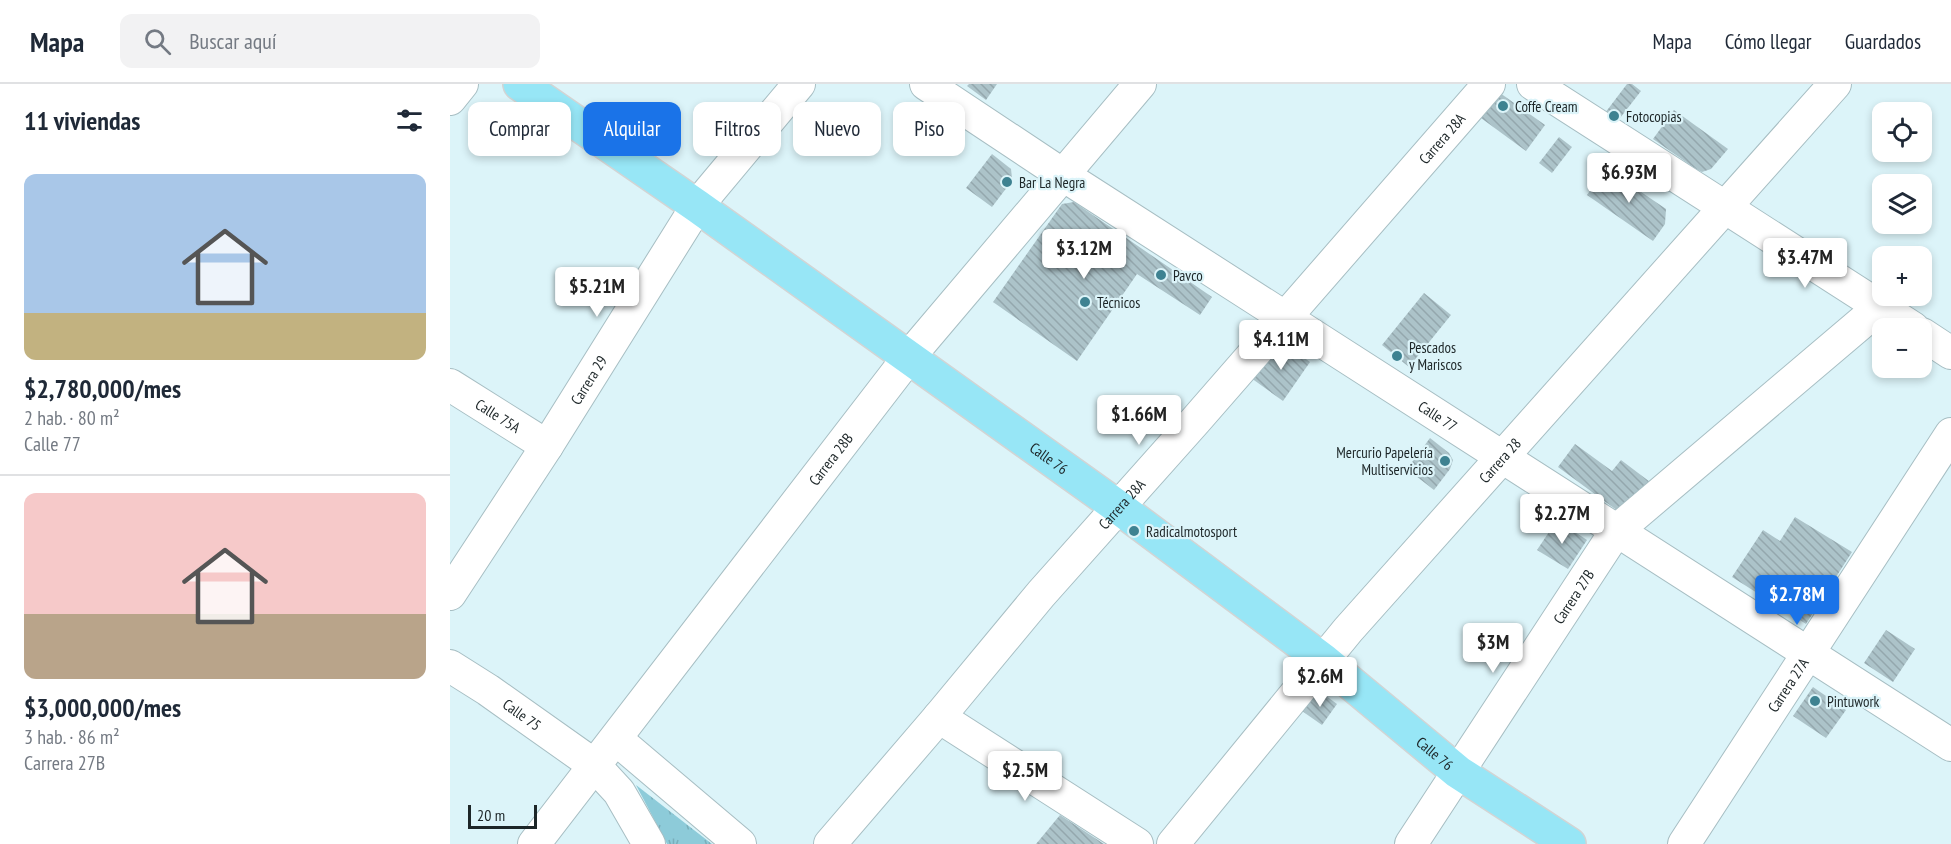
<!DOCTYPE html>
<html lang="es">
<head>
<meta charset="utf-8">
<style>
	:root { --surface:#fff; --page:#f2f2f3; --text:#1f2937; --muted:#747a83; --line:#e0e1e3; --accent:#1a73e8 }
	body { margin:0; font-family:"PT Sans Narrow",sans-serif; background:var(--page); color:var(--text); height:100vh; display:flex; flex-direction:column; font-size:22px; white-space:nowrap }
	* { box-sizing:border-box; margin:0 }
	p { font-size:20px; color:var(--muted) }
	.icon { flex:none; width:33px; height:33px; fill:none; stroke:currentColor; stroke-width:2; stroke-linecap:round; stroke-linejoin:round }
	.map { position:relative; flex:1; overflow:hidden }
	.drawer { display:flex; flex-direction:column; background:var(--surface); width:450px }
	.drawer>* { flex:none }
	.hud { position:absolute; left:18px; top:18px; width:570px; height:54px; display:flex; gap:12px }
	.buttons { position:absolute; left:1422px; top:18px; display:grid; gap:12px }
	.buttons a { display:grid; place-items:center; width:60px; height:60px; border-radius:12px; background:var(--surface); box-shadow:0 3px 9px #0003; font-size:30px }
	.scale { position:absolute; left:18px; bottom:15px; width:69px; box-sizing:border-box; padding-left:6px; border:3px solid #1d2628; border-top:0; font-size:16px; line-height:21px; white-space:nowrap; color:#1d2628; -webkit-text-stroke:4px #dcf4f9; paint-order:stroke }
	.price { position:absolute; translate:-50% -51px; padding:0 14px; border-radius:6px; background:#fff; color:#222; font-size:20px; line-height:39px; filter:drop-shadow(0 2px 3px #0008) }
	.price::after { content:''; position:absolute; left:50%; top:36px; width:18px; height:14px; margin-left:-9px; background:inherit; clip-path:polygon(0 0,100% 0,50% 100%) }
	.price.active { background:var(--accent); color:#fff }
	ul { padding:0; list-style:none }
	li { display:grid; align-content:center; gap:12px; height:318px; padding:0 24px }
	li+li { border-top:2px solid var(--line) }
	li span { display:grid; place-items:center; height:186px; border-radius:12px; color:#555 }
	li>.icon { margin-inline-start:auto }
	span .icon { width:108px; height:108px; fill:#fffc; stroke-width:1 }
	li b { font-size:26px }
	h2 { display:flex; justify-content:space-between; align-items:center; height:72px; padding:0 24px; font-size:26px }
	.pill { padding:0 21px; border-radius:12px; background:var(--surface); box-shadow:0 3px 9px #0003; font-size:21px; line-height:54px }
	.pill.active { background:var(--accent); color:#fff }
	header { display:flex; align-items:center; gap:36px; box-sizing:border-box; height:84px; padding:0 30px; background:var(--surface); border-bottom:2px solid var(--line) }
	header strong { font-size:28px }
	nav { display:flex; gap:33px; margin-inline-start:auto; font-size:21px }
	.search { width:420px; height:54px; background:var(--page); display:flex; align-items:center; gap:15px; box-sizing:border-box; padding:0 21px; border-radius:12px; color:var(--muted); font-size:22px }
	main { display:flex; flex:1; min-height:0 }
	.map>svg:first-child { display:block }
</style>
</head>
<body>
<header>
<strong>Mapa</strong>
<div class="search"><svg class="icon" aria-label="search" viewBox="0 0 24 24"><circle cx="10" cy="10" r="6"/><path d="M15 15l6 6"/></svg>Buscar aquí</div>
<nav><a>Mapa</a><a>Cómo llegar</a><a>Guardados</a></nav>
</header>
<main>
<section class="drawer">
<h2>11 viviendas<svg class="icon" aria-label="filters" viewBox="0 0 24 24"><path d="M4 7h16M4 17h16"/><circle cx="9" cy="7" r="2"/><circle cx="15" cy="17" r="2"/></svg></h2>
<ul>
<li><span style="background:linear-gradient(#a9c7e8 75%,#c2b280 0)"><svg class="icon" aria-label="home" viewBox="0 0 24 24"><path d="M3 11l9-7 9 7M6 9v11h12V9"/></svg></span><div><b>$2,780,000/mes</b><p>2 hab. · 80 m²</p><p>Calle 77</p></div></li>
<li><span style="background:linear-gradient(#f6c9c9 65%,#b9a48a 0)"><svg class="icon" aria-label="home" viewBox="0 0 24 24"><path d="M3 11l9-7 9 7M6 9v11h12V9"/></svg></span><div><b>$3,000,000/mes</b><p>3 hab. · 86 m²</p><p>Carrera 27B</p></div></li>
</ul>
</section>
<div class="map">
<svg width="1501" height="760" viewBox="0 0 1501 760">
	<defs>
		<pattern id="grass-tufts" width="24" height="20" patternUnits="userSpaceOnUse" patternTransform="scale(1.5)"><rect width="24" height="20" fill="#8dcbd9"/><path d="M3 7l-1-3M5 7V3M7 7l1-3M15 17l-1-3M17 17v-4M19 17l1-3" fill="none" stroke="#79aeba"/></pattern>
		<pattern id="building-back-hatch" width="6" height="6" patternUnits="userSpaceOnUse" patternTransform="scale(1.5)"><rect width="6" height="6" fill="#acc3c9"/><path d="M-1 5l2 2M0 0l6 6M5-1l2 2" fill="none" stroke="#94a7ad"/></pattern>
	</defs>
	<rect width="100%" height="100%" fill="#dcf4f9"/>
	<polygon fill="url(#grass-tufts)" points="186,701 262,760 217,760"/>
	<g fill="url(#building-back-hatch)">
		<polygon points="519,0 547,0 536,16 517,2"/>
		<polygon points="1177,0 1182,0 1191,7 1167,38 1155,29"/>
		<polygon points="1050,9 1095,41 1076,67 1031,34"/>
		<polygon points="1224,26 1278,65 1261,85 1252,88 1246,85 1203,55"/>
		<polygon points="1109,53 1122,63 1102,89 1089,79"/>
		<polygon points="542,70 561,85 562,94 561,98 542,123 516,104"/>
		<polygon points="1156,84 1216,125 1215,140 1203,157 1137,111"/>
		<polygon points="624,118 762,213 750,231 687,190 627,277 543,218 612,120"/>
		<polygon points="974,209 1001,231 959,283 932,261"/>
		<polygon points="829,261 838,262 860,278 833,317 801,294"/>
		<polygon points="980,354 999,369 1003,376 1000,385 984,406 957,385"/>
		<polygon points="1125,360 1162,387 1171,376 1204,401 1172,430 1108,383"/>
		<polygon points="1345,433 1402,468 1356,540 1282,493 1313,446 1330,457"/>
		<polygon points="1107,436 1137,456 1118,485 1087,466"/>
		<polygon points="1436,546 1465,565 1443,598 1414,579"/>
		<polygon points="1363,603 1396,626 1376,654 1343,632"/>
		<polygon points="868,606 887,620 872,641 852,627"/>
		<polygon points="610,731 654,760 586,760"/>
	</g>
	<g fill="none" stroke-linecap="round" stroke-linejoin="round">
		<g stroke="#a7bec3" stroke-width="34">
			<g id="minor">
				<path id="s1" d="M 476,0 L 613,91 L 1501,661"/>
				<polyline points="1083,0 1463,244"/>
				<polyline points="0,15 12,0"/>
				<polyline points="1472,250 1501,269"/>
				<path id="s2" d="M 0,301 L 97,362"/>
				<path id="s3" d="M 0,510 L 97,362 L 247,122 L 349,0"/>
				<path id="s4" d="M 0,582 L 38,606 L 144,681 L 169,708 L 199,760"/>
				<polyline points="489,633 687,760"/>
				<polyline points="166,655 290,760"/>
				<path id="s5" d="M 84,760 L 458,274 L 690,0"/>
				<path id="s6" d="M 380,760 L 489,633 L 591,510 L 746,336 L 1039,0"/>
				<path id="s7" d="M 723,760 L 898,546 L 1385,0"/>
				<path id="s8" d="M 961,760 L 1166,447 L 1430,223"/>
				<path id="s9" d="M 1234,760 L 1501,350"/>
			</g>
		</g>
		<g stroke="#d2d4d4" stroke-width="36">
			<g id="major">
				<path id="s10" d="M 70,0 L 247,122 L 668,423 L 873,576 L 1008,688 L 1119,760"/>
			</g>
		</g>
		<use href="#minor" stroke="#fff" stroke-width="32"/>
		<use href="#major" stroke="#97e6f6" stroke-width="33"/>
	</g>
	<g fill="#3e8291" stroke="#dcf4f9" stroke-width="2">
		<circle cx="1053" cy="22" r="6"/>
		<circle cx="1164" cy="32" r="6"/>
		<circle cx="557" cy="98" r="6"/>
		<circle cx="711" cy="191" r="6"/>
		<circle cx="635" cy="218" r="6"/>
		<circle cx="947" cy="272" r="6"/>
		<circle cx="995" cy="377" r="6"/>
		<circle cx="684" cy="447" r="6"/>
		<circle cx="1365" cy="617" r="6"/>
	</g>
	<g text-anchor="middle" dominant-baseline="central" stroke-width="4.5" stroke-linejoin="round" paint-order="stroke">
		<g font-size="15" fill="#1d2628" stroke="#dcf4f9" text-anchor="start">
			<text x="1065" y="22">Coffe Cream</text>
			<text x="1176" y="32">Fotocopias</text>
			<text x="569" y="98">Bar La Negra</text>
			<text x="723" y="191">Pavco</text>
			<text x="647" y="218">Técnicos</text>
			<text x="959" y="263">Pescados<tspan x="959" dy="17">y Mariscos</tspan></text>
			<text x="983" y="368" text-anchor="end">Mercurio Papelería<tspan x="983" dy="17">Multiservicios</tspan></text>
			<text x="696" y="447">Radicalmotosport</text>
			<text x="1377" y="617">Pintuwork</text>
		</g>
		<g font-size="15" fill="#1d2628" stroke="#dcf4f9">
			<text stroke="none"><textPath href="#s6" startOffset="934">Carrera 28A</textPath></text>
			<text stroke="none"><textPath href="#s3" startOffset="255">Carrera 29</textPath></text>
			<text stroke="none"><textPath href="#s1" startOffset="610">Calle 77</textPath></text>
			<text stroke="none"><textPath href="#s2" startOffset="57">Calle 75A</textPath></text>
			<text stroke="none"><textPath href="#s10" startOffset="648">Calle 76</textPath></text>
			<text stroke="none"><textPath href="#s5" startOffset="486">Carrera 28B</textPath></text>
			<text stroke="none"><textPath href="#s7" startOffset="504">Carrera 28</textPath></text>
			<text stroke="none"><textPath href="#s6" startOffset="448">Carrera 28A</textPath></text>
			<text stroke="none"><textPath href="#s8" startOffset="296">Carrera 27B</textPath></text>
			<text stroke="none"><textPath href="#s9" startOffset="190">Carrera 27A</textPath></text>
			<text stroke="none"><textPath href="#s4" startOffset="87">Calle 75</textPath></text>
			<text stroke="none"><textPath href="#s10" startOffset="1134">Calle 76</textPath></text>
		</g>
	</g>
</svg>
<div class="buttons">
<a><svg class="icon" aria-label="locate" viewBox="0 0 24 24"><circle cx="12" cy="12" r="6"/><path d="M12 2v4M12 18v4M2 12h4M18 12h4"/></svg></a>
<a><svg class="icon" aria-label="layers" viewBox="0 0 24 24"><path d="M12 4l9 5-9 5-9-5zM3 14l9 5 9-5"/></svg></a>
<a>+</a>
<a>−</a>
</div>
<div class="scale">20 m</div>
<b class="price" style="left:1179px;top:120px">$6.93M</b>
<b class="price" style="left:634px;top:196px">$3.12M</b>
<b class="price" style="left:1355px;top:205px">$3.47M</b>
<b class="price" style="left:147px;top:234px">$5.21M</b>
<b class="price" style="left:831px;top:287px">$4.11M</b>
<b class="price" style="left:689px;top:362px">$1.66M</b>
<b class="price" style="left:1112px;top:461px">$2.27M</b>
<b class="price active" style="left:1347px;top:542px">$2.78M</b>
<b class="price" style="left:1043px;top:590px">$3M</b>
<b class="price" style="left:870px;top:624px">$2.6M</b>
<b class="price" style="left:575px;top:718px">$2.5M</b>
<div class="hud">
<a class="pill">Comprar</a>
<a class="pill active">Alquilar</a>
<a class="pill">Filtros</a>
<a class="pill">Nuevo</a>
<a class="pill">Piso</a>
</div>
</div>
</main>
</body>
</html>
